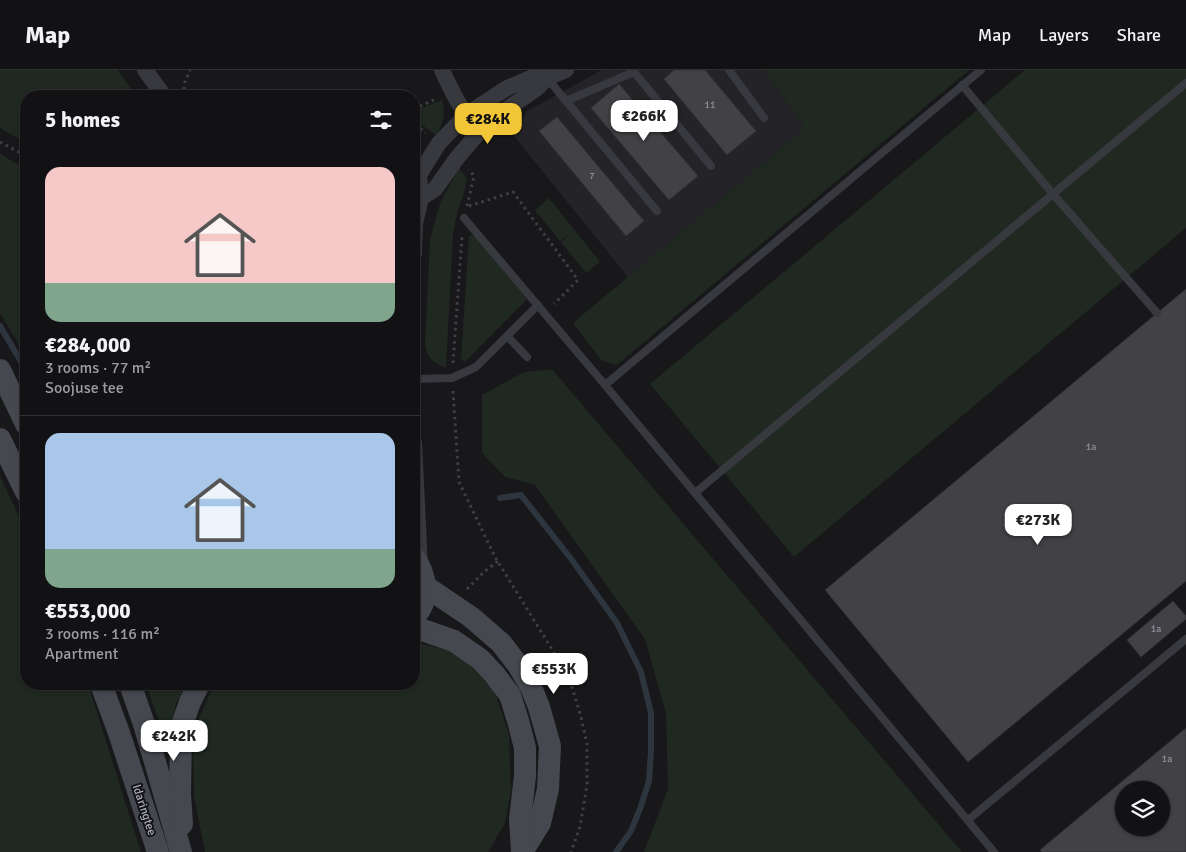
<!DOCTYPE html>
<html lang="en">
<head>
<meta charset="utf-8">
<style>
	:root { --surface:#121114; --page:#1f1f22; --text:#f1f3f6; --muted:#9c9da0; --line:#313134; --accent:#f2c637 }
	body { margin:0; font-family:Signika,sans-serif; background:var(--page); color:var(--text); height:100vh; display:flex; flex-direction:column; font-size:19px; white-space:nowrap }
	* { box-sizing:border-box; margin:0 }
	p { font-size:16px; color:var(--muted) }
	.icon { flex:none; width:28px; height:28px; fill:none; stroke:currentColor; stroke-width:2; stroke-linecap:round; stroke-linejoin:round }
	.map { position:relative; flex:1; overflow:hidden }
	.panel { position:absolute; left:20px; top:20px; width:400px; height:600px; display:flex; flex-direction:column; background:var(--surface); border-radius:20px; box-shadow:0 1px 4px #0004,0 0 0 1px var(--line) }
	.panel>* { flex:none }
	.fabs { position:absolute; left:1115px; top:711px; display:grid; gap:10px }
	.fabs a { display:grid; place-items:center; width:55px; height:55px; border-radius:50%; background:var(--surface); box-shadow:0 1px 4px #0004,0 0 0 1px var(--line); font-size:25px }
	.price { position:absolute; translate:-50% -42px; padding:0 11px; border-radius:10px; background:#fff; color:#222; font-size:16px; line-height:32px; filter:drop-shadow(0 1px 2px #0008) }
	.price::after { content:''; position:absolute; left:50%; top:30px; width:15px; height:11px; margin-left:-8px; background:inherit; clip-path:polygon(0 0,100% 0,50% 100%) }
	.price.current { background:var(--accent); color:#111 }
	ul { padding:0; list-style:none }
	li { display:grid; align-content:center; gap:10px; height:265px; padding:0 25px }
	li+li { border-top:1px solid var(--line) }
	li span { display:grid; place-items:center; height:155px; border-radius:15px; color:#555 }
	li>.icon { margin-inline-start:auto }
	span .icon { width:90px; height:90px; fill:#fffc; stroke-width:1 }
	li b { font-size:21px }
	h2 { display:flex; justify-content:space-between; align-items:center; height:60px; padding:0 25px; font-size:21px }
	header { display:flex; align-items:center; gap:30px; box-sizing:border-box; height:70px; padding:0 25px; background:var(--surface); border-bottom:1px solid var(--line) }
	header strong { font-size:24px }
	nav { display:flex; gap:28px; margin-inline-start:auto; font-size:18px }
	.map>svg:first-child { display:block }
</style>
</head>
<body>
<header>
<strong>Map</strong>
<nav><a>Map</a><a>Layers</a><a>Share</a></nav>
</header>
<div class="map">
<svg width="1186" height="782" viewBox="0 0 1186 782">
	<rect width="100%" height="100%" fill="#18171a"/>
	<polygon fill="#242327" points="602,0 763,0 805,58 628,207 514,66 527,41"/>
	<g fill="#1f2821">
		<polygon points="0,0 118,0 136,26 26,26 26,72 3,60 0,57"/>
		<polygon points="763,0 969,0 617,295 602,291 573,253 805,58"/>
		<polygon points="1025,0 1186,0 1186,158 794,487 650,314"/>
		<path d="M 442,30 C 446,47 443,50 437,66 L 425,57 L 414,53 L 414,41 Z"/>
		<polygon points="0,83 13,92 26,97 26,286 0,243"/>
		<path d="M 459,98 L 467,109 L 464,123 L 457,143 L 453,165 L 446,297 C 433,294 427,287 425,274 L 430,170 L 440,133 Z"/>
		<polygon points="549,128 600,192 586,203 561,172 572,162 560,171 535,140"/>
		<polygon points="469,165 475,166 527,229 465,292 461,290"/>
		<polygon points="552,299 962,782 644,782 668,719 666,644 645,569 535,415 505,407 482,383 482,325 524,302"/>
		<polygon points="0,406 26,461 26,614 88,614 141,782 0,782"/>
		<polygon points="414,572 459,583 495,622 509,665 511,722 505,753 488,782 205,782 194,726 193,678 199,648 214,614 414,614"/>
		<polygon points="146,614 186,614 176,634 167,674"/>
	</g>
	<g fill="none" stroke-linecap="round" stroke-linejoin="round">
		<g stroke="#2d353e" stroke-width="6">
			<polyline points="0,256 26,300"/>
			<polyline points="500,428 521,425 572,490 617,553 641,602 651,643 651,681 649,711 641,736 631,761 616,782"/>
		</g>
	</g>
	<g fill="#424246" stroke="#323135" fill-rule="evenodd">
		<polygon points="674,0 705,0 756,61 727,85 664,9"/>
		<polygon points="619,14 698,106 669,130 591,38"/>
		<polygon points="557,47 644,151 626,166 539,61"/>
		<polygon points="1186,219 1186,511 968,692 825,520"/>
		<polygon points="1173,531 1186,546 1186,549 1141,587 1127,570"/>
		<path d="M 1186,658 L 1186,782 L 1042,782 L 1040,780 ZM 1124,720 L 1161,720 L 1161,758 L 1124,758 Z"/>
	</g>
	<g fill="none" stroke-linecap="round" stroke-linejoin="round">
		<g stroke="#3e4046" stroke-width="3" stroke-dasharray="2.5 4" stroke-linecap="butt">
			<polyline points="183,26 185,12 190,0"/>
			<polyline points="414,39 436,29"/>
			<polyline points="414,57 421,59 426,63"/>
			<polyline points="0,72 26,86"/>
			<polyline points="467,136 474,106 469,99"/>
			<polyline points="469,136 513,122 578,210 554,234"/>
			<polyline points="453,293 462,167"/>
			<polyline points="453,321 459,412 495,487 553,581 570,610 581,647 587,674 587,715 580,757 571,782"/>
			<polyline points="467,519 484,502 498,491"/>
		</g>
		<g stroke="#38393f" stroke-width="8">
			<polyline points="729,0 764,48"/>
			<polyline points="547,8 657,141"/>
			<polyline points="962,15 1053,124 1157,243"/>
			<polyline points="566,31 634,2 711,96"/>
			<polyline points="464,148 605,315 994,782"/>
			<polyline points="507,266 527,287"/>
			<polyline points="414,309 452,308 476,297 538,235"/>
			<polyline points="605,315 981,0"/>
			<polyline points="695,423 1186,13"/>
			<polyline points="968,750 1186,569"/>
		</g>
		<g stroke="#38393f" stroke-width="16">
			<polyline points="145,0 164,26"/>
			<path d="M 442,0 C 451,19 459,38 474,53"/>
			<polyline points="421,128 435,119 457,88 481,60 500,44 536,19 547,8 566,0"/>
			<polyline points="414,184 415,154 421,128 419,105 439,73 466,45 507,18 533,7 547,8"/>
			<polyline points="414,372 420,497"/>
		</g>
		<g stroke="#46484f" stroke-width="22">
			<polyline points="0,300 26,354"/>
			<polyline points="0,369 26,422"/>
			<path d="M 414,488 C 427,505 430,531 414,547"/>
			<polyline points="425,516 471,547 501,573 518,595 531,617 539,637 550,676 548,719 540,753 522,782"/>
			<polyline points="414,557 454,571 480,589 494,604 510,625 519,654 525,678 525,706 520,749 522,782"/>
			<polyline points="101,614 119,663 158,782"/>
			<polyline points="130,614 144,654 181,782"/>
			<polyline points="182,754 180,724 181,658 190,632 199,614"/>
		</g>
	</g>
	<g text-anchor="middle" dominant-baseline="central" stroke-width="4" stroke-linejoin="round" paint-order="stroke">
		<g font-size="10" fill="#90929c">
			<text x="710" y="35">11</text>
			<text x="592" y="106">7</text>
			<text x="1091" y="377">1a</text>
			<text x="1156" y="559">1a</text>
			<text x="1167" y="689">1a</text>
		</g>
		<g font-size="12" fill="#aaadb9" stroke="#131215">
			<text transform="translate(144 740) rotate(72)">Idaringtee</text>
		</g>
	</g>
</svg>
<div class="fabs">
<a><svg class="icon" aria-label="layers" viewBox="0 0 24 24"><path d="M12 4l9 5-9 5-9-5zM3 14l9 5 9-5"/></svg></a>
</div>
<b class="price" style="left:644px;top:72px">€266K</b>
<b class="price current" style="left:488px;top:75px">€284K</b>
<b class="price" style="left:1038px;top:476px">€273K</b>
<b class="price" style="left:554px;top:625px">€553K</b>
<b class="price" style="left:174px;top:692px">€242K</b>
<section class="panel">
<h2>5 homes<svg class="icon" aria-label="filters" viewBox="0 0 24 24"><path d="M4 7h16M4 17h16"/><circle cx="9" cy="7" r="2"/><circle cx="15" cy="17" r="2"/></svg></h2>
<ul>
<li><span style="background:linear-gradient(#f6c9c9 75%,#7fa58c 0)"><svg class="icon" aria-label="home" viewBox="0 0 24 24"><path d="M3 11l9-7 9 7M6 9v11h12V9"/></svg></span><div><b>€284,000</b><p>3 rooms · 77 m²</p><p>Soojuse tee</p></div></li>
<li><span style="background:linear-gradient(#a9c7e8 75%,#7fa58c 0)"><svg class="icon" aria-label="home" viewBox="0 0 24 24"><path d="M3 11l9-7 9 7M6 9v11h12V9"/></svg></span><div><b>€553,000</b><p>3 rooms · 116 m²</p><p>Apartment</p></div></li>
</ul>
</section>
</div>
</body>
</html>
